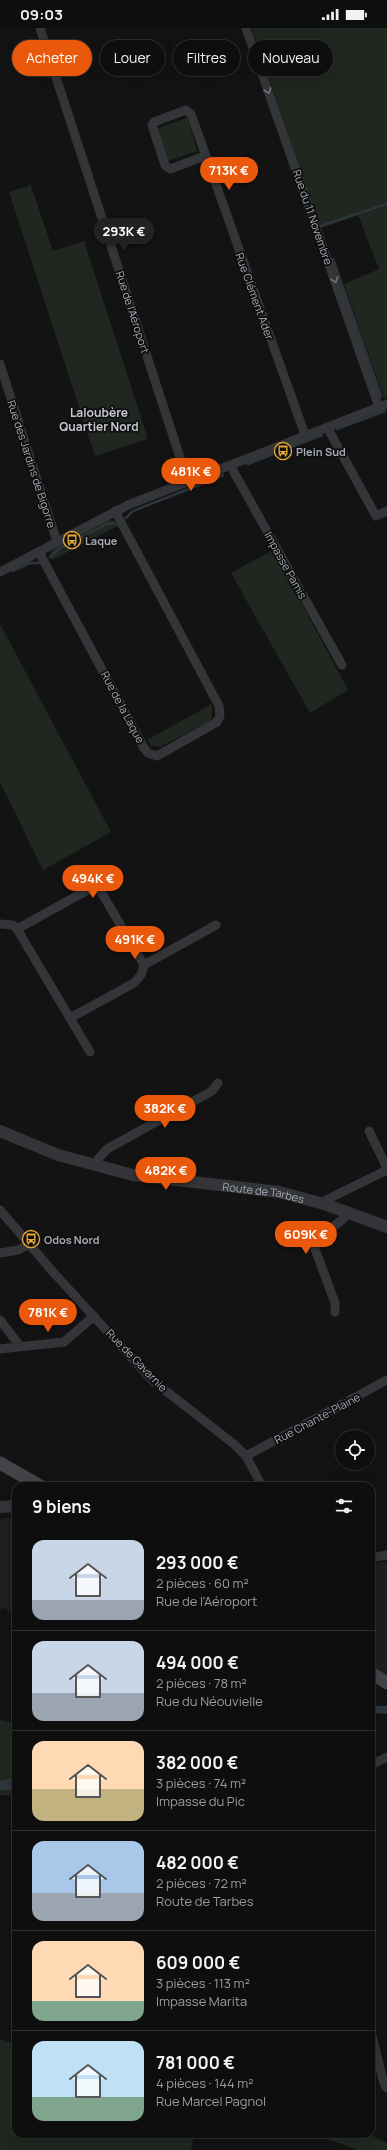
<!DOCTYPE html>
<html lang="fr">
<head>
<meta charset="utf-8">
<style>
	:root { --surface:#0e0e0f; --page:#1c1c1d; --text:#f1f3f6; --muted:#9b9c9e; --line:#2e2e2f; --accent:#ea580c }
	body { margin:0; font-family:Manrope,sans-serif; background:var(--page); color:var(--text); height:100vh; display:flex; flex-direction:column; font-size:15px; white-space:nowrap }
	* { box-sizing:border-box; margin:0 }
	p { font-size:13px; color:var(--muted) }
	.icon { flex:none; width:22px; height:22px; fill:none; stroke:currentColor; stroke-width:2; stroke-linecap:round; stroke-linejoin:round }
	.map { position:relative; flex:1; overflow:hidden }
	.drawer { position:absolute; left:12px; top:1454px; width:363px; height:656px; display:flex; flex-direction:column; background:var(--surface); border-radius:12px; box-shadow:0 4px 16px #0002,0 0 0 1px var(--line) }
	.drawer>* { flex:none }
	.guide { position:absolute; left:12px; top:12px; width:363px; height:36px; display:flex; gap:8px }
	.fabs { position:absolute; left:335px; top:1402px; display:grid; gap:8px }
	.fabs a { display:grid; place-items:center; width:40px; height:40px; border-radius:50%; background:var(--surface); box-shadow:0 4px 16px #0002,0 0 0 1px var(--line); font-size:20px }
	.price { position:absolute; translate:-50% -34px; padding:0 9px; border-radius:14px; background:var(--accent); color:#fff; font-size:13px; line-height:26px; filter:drop-shadow(0 1px 2px #0008) }
	.price::after { content:''; position:absolute; left:50%; top:24px; width:12px; height:9px; margin-left:-6px; background:inherit; clip-path:polygon(0 0,100% 0,50% 100%) }
	.price.active { background:#222; color:#fff }
	ul { padding:0; list-style:none }
	li { display:flex; align-items:center; gap:12px; height:100px; padding:0 20px }
	li+li { border-top:1px solid var(--line) }
	li span { display:grid; place-items:center; flex:none; width:112px; height:80px; border-radius:12px; color:#555 }
	li>.icon { margin-inline-start:auto }
	span .icon { width:48px; height:48px; fill:#fffc; stroke-width:1 }
	li b { font-size:17px }
	h2 { display:flex; justify-content:space-between; align-items:center; height:48px; padding:0 20px; font-size:17px }
	.tag { padding:0 14px; border-radius:18px; background:var(--surface); box-shadow:0 4px 16px #0002,0 0 0 1px var(--line); font-size:14px; line-height:36px }
	.tag.active { background:var(--accent); color:#fff }
	.status { display:flex; justify-content:space-between; align-items:center; height:28px; padding:0 20px; background:var(--surface); direction:ltr }
	.status svg { height:11px; fill:currentColor }
	.map>svg:first-child { display:block }
</style>
</head>
<body>
<div class="status"><b>09:03</b><svg viewBox="0 0 49 12"><path d="M0 12V9h3v3zM5 12V6h3v6zM10 12V3h3v9zM15 12V0h3v12zM26 1h20v11H26zM47 4h2v5h-2z"/></svg></div>
<div class="map">
<svg width="387" height="2122" viewBox="0 0 387 2122">
	<rect width="100%" height="100%" fill="#131314"/>
	<g fill="#1f1f21">
		<polygon points="16,1489 16,1585 2,1580 0,1584 0,1491"/>
		<polygon points="387,1533 387,1648 371,1637 371,1536"/>
	</g>
	<g fill="#1f2720">
		<polygon points="252,0 387,0 387,370 384,371 344,256 379,241 358,187 320,200"/>
		<polygon points="186,90 188,91 197,123 168,133 157,102 158,100"/>
		<polygon points="30,155 53,223 84,213 148,411 95,428 9,164 28,158"/>
		<polygon points="108,492 115,493 118,498 52,532 50,527 52,522"/>
		<polygon points="273,522 348,662 310,685 231,545"/>
		<polygon points="0,596 111,804 43,842 0,754"/>
		<polygon points="212,676 212,690 208,694 160,719 151,718 147,712"/>
		<polygon points="0,1692 16,1695 16,1768 0,1767"/>
		<polygon points="0,2011 16,2016 16,2106 194,2106 191,2122 0,2122"/>
		<polygon points="314,2106 369,2106 387,2115 387,2122 357,2122"/>
	</g>
	<g fill="#2d363c">
		<polygon points="371,1678 387,1678 387,1686 371,1685"/>
		<polygon points="16,1749 16,1762 0,1762 0,1753"/>
	</g>
	<g fill="none" stroke-linecap="round" stroke-linejoin="round">
		<g stroke="#2d363c" stroke-width="2.5">
			<polyline points="321,198 387,176"/>
			<polyline points="333,231 381,368"/>
			<polyline points="337,401 385,383"/>
			<polyline points="248,436 322,407"/>
			<polyline points="216,450 223,447"/>
			<polyline points="126,490 133,483 209,453"/>
			<polyline points="50,529 60,520 107,496 114,495"/>
			<polyline points="12,543 30,535 41,535"/>
		</g>
		<g stroke="#343539" stroke-width="9">
			<polyline points="40,0 188,454"/>
			<polyline points="246,0 379,379"/>
			<polyline points="205,128 170,141 165,137 152,97 154,94 186,82 191,86 305,407"/>
			<polyline points="0,336 57,514"/>
			<polyline points="327,399 376,488 387,483"/>
			<polyline points="230,437 342,637"/>
			<polyline points="41,523 41,528 144,720 148,725 157,728 217,694 220,688 219,678 115,483"/>
			<polyline points="0,544 128,477 387,376"/>
			<polyline points="0,896 13,897 17,901 90,1024"/>
			<polyline points="17,901 97,857 144,937"/>
			<polyline points="70,990 134,955 141,947 144,937 216,897"/>
			<polyline points="369,1103 387,1140"/>
			<polyline points="96,1137 99,1130 107,1121 212,1063 218,1055"/>
			<polyline points="324,1176 326,1172 387,1142"/>
			<polyline points="0,1182 53,1244 152,1352 235,1417 246,1428 262,1458"/>
			<polyline points="0,1225 18,1222 29,1216"/>
			<polyline points="335,1284 335,1275 315,1221 316,1213 344,1190 346,1184"/>
			<polyline points="0,1292 20,1318"/>
			<polyline points="0,1321 64,1314 94,1288"/>
			<polyline points="246,1428 387,1352"/>
			<polyline points="371,1530 387,1527"/>
			<polyline points="371,1737 387,1729"/>
			<polyline points="371,2004 384,2056 387,2060"/>
		</g>
		<g stroke="#343539" stroke-width="12">
			<path id="s1" d="M 0,1103 L 58,1127 L 133,1147 L 279,1164 L 324,1176 L 387,1199"/>
			<polyline points="0,1479 16,1478"/>
		</g>
		<g stroke="#424449" stroke-width="13">
			<polyline points="0,1435 40,1458"/>
			<polyline points="371,1645 387,1655"/>
		</g>
	</g>
	<defs><path id="oneway-chevron" d="M-2-3.5L2.5 0L-2 3.5" fill="none" stroke-width="1.6" stroke-linecap="round" stroke-linejoin="round"/></defs>
	<g stroke="#72757d">
		<use href="#oneway-chevron" transform="translate(268 63) rotate(71)"/>
		<use href="#oneway-chevron" transform="translate(335 252) rotate(71)"/>
	</g>
	<defs>
		<g id="bus-ring" transform="scale(0.9)"><circle r="9.5" fill="#0e0e0f" stroke="#e8a937" stroke-width="1.5"/><path d="M-5-6H5V4H4V6H2V4H-2V6H-4V4H-5ZM-3.5-4V0h7V-4ZM-3.5 1.2v1.5H-2V1.2ZM2 1.2v1.5H3.5V1.2Z" fill="#e8a937"/></g>
	</defs>
	<g fill-rule="evenodd">
		<use href="#bus-ring" x="283" y="423"/>
		<use href="#bus-ring" x="72" y="512"/>
		<use href="#bus-ring" x="31" y="1211"/>
	</g>
	<g text-anchor="middle" dominant-baseline="central" stroke-width="3.5" stroke-linejoin="round" paint-order="stroke">
		<g font-size="11" fill="#a5aab4" stroke="#0e0e0f">
			<text transform="translate(313 189) rotate(71)">Rue du 11 Novembre</text>
			<text transform="translate(255 268) rotate(70)">Rue Clément Ader</text>
			<text transform="translate(133 284) rotate(72)">Rue de l'Aéroport</text>
			<text transform="translate(32 436) rotate(72)">Rue des Jardins de Bigorre</text>
			<text transform="translate(286 537) rotate(61)">Impasse Pamis</text>
			<text transform="translate(123 679) rotate(62)">Rue de la Laque</text>
			<text stroke="none"><textPath href="#s1" startOffset="272">Route de Tarbes</textPath></text>
			<text transform="translate(137 1332) rotate(46)">Rue de Gavarnie</text>
			<text transform="translate(317 1390) rotate(-28)">Rue Chante-Plaine</text>
		</g>
		<g font-size="11" font-weight="bold" fill="#a5aab4" stroke="#0e0e0f" text-anchor="start">
			<text x="296" y="423">Plein Sud</text>
			<text x="85" y="512">Laque</text>
			<text x="44" y="1211">Odos Nord</text>
		</g>
		<g font-size="12" font-weight="bold" fill="#c6c9d0" stroke="#0e0e0f">
			<text x="99" y="384">Laloubère<tspan x="99" dy="14">Quartier Nord</tspan></text>
		</g>
	</g>
</svg>
<div class="fabs">
<a><svg class="icon" aria-label="locate" viewBox="0 0 24 24"><circle cx="12" cy="12" r="6"/><path d="M12 2v4M12 18v4M2 12h4M18 12h4"/></svg></a>
</div>
<b class="price" style="left:229px;top:163px">713K €</b>
<b class="price active" style="left:124px;top:224px">293K €</b>
<b class="price" style="left:191px;top:464px">481K €</b>
<b class="price" style="left:93px;top:871px">494K €</b>
<b class="price" style="left:135px;top:932px">491K €</b>
<b class="price" style="left:165px;top:1101px">382K €</b>
<b class="price" style="left:166px;top:1163px">482K €</b>
<b class="price" style="left:306px;top:1227px">609K €</b>
<b class="price" style="left:48px;top:1305px">781K €</b>
<div class="guide">
<a class="tag active">Acheter</a>
<a class="tag">Louer</a>
<a class="tag">Filtres</a>
<a class="tag">Nouveau</a>
</div>
<section class="drawer">
<h2>9 biens<svg class="icon" aria-label="filters" viewBox="0 0 24 24"><path d="M4 7h16M4 17h16"/><circle cx="9" cy="7" r="2"/><circle cx="15" cy="17" r="2"/></svg></h2>
<ul>
<li><span style="background:linear-gradient(#c9d6e8 75%,#9aa5b1 0)"><svg class="icon" aria-label="home" viewBox="0 0 24 24"><path d="M3 11l9-7 9 7M6 9v11h12V9"/></svg></span><div><b>293 000 €</b><p>2 pièces · 60 m²</p><p>Rue de l'Aéroport</p></div></li>
<li><span style="background:linear-gradient(#c9d6e8 65%,#9aa5b1 0)"><svg class="icon" aria-label="home" viewBox="0 0 24 24"><path d="M3 11l9-7 9 7M6 9v11h12V9"/></svg></span><div><b>494 000 €</b><p>2 pièces · 78 m²</p><p>Rue du Néouvielle</p></div></li>
<li><span style="background:linear-gradient(#ffd9b3 60%,#c2b280 0)"><svg class="icon" aria-label="home" viewBox="0 0 24 24"><path d="M3 11l9-7 9 7M6 9v11h12V9"/></svg></span><div><b>382 000 €</b><p>3 pièces · 74 m²</p><p>Impasse du Pic</p></div></li>
<li><span style="background:linear-gradient(#a9c7e8 65%,#9aa5b1 0)"><svg class="icon" aria-label="home" viewBox="0 0 24 24"><path d="M3 11l9-7 9 7M6 9v11h12V9"/></svg></span><div><b>482 000 €</b><p>2 pièces · 72 m²</p><p>Route de Tarbes</p></div></li>
<li><span style="background:linear-gradient(#ffd9b3 75%,#7fa58c 0)"><svg class="icon" aria-label="home" viewBox="0 0 24 24"><path d="M3 11l9-7 9 7M6 9v11h12V9"/></svg></span><div><b>609 000 €</b><p>3 pièces · 113 m²</p><p>Impasse Marita</p></div></li>
<li><span style="background:linear-gradient(#bfe0f5 70%,#7fa58c 0)"><svg class="icon" aria-label="home" viewBox="0 0 24 24"><path d="M3 11l9-7 9 7M6 9v11h12V9"/></svg></span><div><b>781 000 €</b><p>4 pièces · 144 m²</p><p>Rue Marcel Pagnol</p></div></li>
</ul>
</section>
</div>
</body>
</html>
